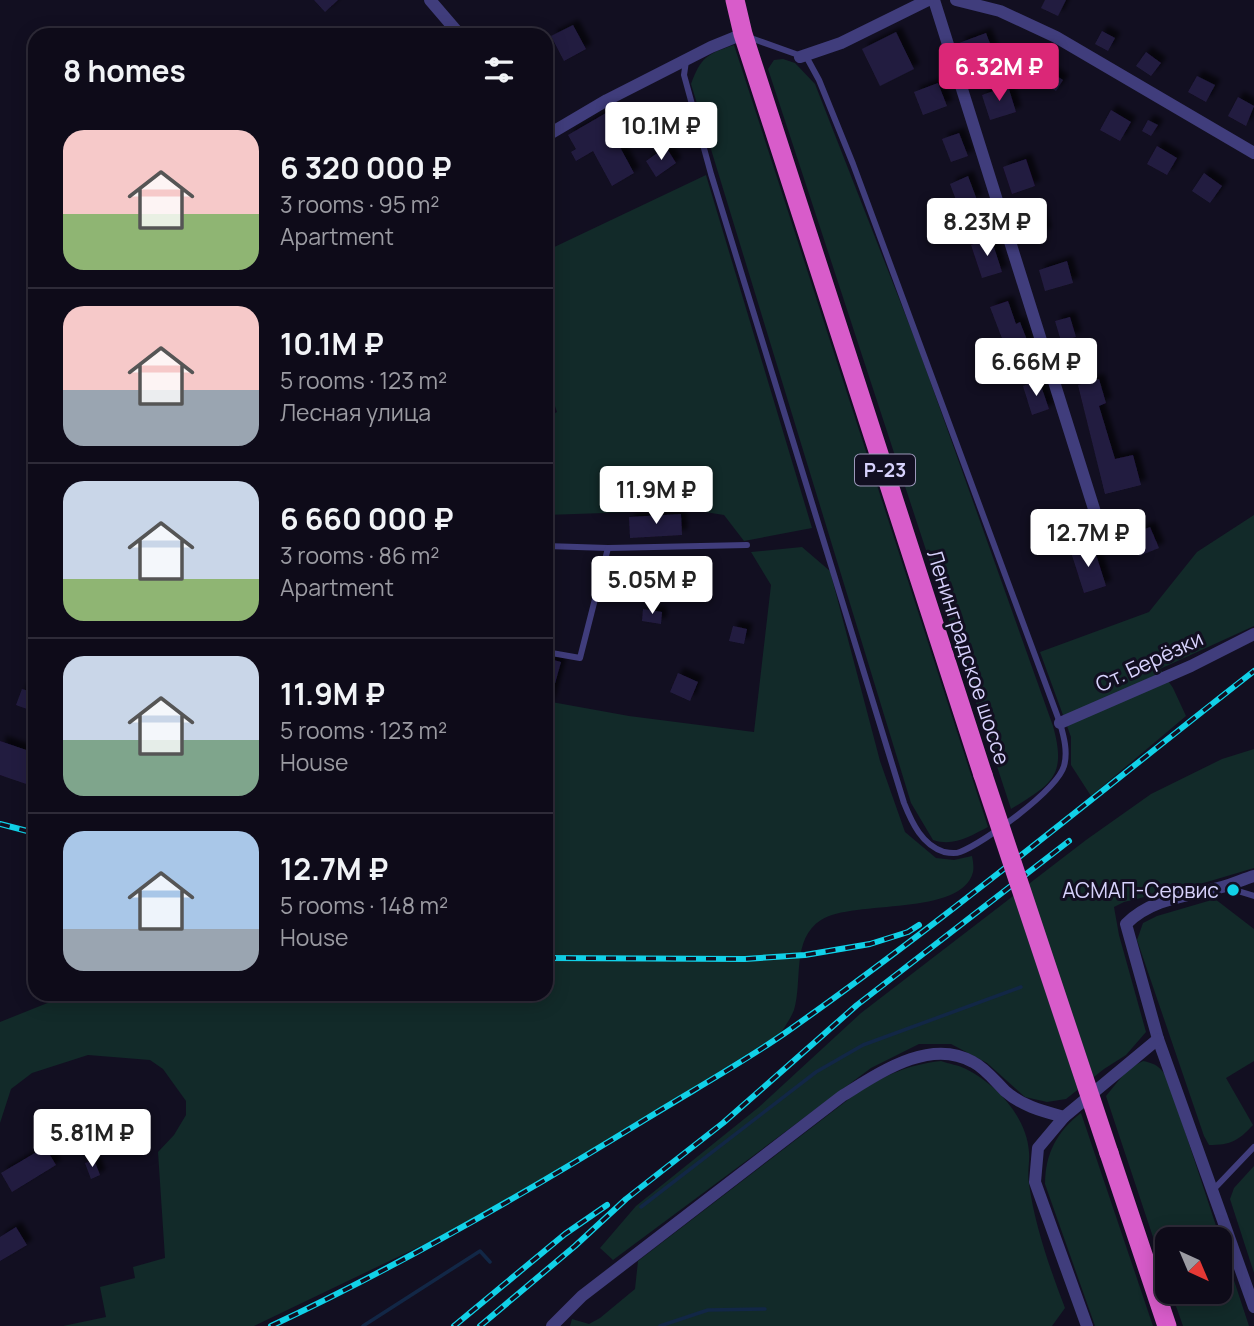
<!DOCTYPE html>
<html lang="en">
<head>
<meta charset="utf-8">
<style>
	:root { --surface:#0e0b19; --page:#171422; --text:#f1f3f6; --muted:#9b9ba2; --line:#2e2b38; --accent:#db2777 }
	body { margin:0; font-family:Manrope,sans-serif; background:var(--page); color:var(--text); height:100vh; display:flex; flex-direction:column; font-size:26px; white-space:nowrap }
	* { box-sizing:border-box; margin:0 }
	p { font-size:23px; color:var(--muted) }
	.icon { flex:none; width:38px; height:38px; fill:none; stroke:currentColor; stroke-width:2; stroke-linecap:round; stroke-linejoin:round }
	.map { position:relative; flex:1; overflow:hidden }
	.sheet { position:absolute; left:28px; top:28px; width:525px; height:973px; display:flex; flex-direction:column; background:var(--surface); border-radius:21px; box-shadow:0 4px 18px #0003,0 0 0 2px var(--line) }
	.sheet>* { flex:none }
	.needle { width:46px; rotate:136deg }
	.fabs { position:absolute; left:1155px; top:1227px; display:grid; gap:14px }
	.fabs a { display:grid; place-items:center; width:77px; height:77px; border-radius:14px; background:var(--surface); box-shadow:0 4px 18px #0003,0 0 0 2px var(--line); font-size:35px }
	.price { position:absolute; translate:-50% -60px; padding:0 16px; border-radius:7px; background:#fff; color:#222; font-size:23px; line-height:46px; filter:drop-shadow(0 2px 4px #0008) }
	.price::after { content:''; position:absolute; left:50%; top:42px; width:21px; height:16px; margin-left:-10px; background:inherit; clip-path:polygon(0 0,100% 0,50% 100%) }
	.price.on { background:var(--accent); color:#fff }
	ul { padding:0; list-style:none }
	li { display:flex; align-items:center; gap:21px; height:175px; padding:0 35px }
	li+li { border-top:2px solid var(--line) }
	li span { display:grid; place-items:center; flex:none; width:196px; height:140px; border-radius:21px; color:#555 }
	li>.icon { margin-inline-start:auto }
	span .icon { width:84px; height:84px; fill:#fffc; stroke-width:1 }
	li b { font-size:30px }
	h2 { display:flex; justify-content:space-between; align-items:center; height:84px; padding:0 35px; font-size:30px }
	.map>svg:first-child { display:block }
</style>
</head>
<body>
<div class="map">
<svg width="1254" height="1326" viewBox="0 0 1254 1326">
	<defs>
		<filter id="shadow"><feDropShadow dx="5.5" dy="-5.5" stdDeviation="2" flood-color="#0009"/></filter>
	</defs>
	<rect width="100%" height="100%" fill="#120f21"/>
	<g fill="#122a29">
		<path d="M 734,45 L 988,827 C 970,836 954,847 933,840 L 911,803 L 691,84 C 701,57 707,54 734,45 Z"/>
		<path d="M 783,59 L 795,63 L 815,84 L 918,347 L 1053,726 C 1067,776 1052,784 1011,809 L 768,69 L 774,60 Z"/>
		<polygon points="706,175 812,528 744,541 724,515 692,510 546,515 546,418 557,412 546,380 548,250"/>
		<polygon points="1254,515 1254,626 1160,669 1173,688 1186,716 1091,796 1071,765 1071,737 1040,652 1149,612 1197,552"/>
		<path d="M 802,547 L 830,571 L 880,761 L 905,832 L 936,858 L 954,860 L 972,856 C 973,861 974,867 973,872 C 962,917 854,899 821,920 C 791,939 803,981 794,1010 C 791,1018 785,1026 781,1033 L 576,1161 L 481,1217 L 254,1326 L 63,1326 L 106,1317 L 100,1287 L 135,1278 L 133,1267 L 165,1258 L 158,1152 L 174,1135 L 186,1115 L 186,1101 L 163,1069 L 150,1060 L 88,1055 L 32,1073 L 11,1089 L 0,1123 L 0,1022 L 70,994 L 546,994 L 546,701 L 629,716 L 754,732 L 771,585 L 751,552 Z"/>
		<polygon points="1254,749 1254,868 1207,882 1124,902 1114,907 1119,935 1146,1032 1126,1055 1104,1069 1066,1099 1047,1102 1025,1097 987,1063 951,1044 919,1044 871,1068 613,1260 600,1248 636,1206 759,1107 861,1013 1086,840 1151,794 1222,759"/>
		<path d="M 1215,899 L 1254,929 L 1254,1061 L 1226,1078 L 1253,1125 C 1238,1141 1231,1145 1209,1145 L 1204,1136 L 1137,940 L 1143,923 L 1157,916 Z"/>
		<path d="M 941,1061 C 949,1064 959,1065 966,1069 C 996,1084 1027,1117 1029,1152 C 1030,1162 1027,1173 1029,1184 C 1035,1226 1050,1269 1065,1308 L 1052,1326 L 570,1326 L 572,1319 L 589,1324 L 600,1318 L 635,1289 L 638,1261 L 858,1092 C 887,1075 906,1065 941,1061 Z"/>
		<path d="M 1143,1061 C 1158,1064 1163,1069 1169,1083 L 1249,1326 L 1183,1326 L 1171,1292 L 1220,1292 L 1220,1239 L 1167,1239 L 1167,1279 L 1106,1096 L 1128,1069 Z"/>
		<path d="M 1081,1113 L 1153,1326 L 1095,1326 L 1045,1184 C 1045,1154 1057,1131 1081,1113 Z"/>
		<polygon points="1254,1166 1254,1273 1230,1199 1234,1188"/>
	</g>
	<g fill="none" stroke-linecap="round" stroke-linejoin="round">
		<g stroke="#122746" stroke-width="3.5">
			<polyline points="641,1207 816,1072 863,1045 1021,987"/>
			<polyline points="363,1326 480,1251 490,1262"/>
			<polyline points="660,1326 708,1310 765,1309"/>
		</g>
	</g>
	<g fill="#241c40" filter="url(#shadow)">
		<polygon points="314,0 338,0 325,12"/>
		<polygon points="1045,0 1066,0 1058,16 1041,8"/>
		<polygon points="573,25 586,49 564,61 551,36"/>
		<polygon points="1102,31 1115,38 1108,51 1095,44"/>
		<polygon points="896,32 914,69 880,86 862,49"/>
		<polygon points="986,33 997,62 970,72 959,43"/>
		<polygon points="1146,52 1161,63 1151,76 1136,66"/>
		<polygon points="1047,70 1063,80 1056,91 1040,81"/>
		<polygon points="1197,76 1215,85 1206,102 1188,92"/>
		<polygon points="938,83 947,106 923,115 914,92"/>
		<polygon points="1008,86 1016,112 990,120 982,95"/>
		<polygon points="1238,97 1254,106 1246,126 1228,116"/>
		<polygon points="1111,110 1131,122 1120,141 1100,130"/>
		<polygon points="606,113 620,135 615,138 634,173 612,186 593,151 576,161 571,152 576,149 568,135"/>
		<polygon points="1148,120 1158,125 1151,136 1142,131"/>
		<polygon points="959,133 968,156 951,162 942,139"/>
		<polygon points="1157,146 1177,158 1167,175 1147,164"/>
		<polygon points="666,147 676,163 656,177 646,161"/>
		<polygon points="1026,159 1035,186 1012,194 1003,167"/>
		<polygon points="1204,173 1222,186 1210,203 1192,191"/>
		<polygon points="968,176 977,200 959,208 950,184"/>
		<polygon points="1038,208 1046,233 1025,239 1017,214"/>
		<polygon points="991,238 1002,272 982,278 971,245"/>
		<polygon points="1067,261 1073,283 1045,291 1039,270"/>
		<polygon points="1008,301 1016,324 1020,322 1032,353 1011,362 990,307"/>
		<polygon points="1070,317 1076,337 1061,341 1055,321"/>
		<polygon points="1099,379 1106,403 1099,406 1115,459 1133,455 1141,485 1105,494 1078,385"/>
		<polygon points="1039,380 1049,409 1032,415 1023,386"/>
		<polygon points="681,514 682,535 630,538 629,517"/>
		<polygon points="1150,527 1159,548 1139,556 1130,535"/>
		<polygon points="1093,545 1106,586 1084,593 1071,552"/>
		<polygon points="643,609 662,612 661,624 642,621"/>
		<polygon points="733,626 747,629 744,644 729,641"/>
		<polygon points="546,658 561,662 549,705 546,704"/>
		<polygon points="678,673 698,682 690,701 670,692"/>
		<polygon points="22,689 35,693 35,712 16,705"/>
		<polygon points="0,741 35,753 35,787 0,775"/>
		<polygon points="45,1147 56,1165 12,1192 1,1173"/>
		<polygon points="94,1160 100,1175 91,1179 85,1163"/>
		<polygon points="16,1227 27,1245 0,1261 0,1237"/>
	</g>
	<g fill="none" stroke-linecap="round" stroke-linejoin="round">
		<g stroke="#403d7c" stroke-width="6">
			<path d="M 686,61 L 684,75 L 711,174 L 904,803 C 912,823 922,845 944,852 C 949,853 955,854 960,852 C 984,843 1057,790 1064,766 C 1068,752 1064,737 1060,723 L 853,164 L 819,80 L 807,58 L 748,37"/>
			<polyline points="546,546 608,548 747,545"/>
			<polyline points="546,652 580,658 608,548"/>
			<polyline points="1228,888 1254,896"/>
			<polyline points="1213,1190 1254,1147"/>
		</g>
		<g stroke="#403d7c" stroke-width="12">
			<polyline points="430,0 460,35"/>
			<polyline points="934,0 1100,528"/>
			<polyline points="956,0 1000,11 1056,37 1254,153"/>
			<polyline points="800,57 841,43 928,0"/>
			<polyline points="546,136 607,100 711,47 743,34"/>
			<polyline points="1060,723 1191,666 1254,634"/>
			<path d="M 1254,876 C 1244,879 1233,884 1222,887 C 1188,896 1152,898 1126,924 L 1158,1039 L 1254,1307"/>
			<path d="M 552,1326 L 582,1296 L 842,1096 C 878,1074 929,1037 973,1062 C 985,1068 995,1081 1005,1091 C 1022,1106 1042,1111 1064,1117"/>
			<polyline points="1087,1326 1035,1182 1038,1148 1064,1117 1158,1039"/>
		</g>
		<g stroke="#d85cca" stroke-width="19">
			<polyline points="735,0 743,34 983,775"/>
			<polyline points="1109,1153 1167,1326"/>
		</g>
		<g stroke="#11d1e8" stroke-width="6">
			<g id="rail">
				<polyline points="0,824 35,833"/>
				<polyline points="546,958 745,959 805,955 870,944 908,932 919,925"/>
				<path d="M 271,1326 C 401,1265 524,1194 646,1119 C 693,1090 742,1063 788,1031 C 948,918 1099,792 1254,671"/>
				<polyline points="454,1326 565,1234 607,1205"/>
				<polyline points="480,1326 575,1246 626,1199 723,1123 857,1005 1069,841"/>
			</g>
		</g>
		<use href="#rail" stroke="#120f21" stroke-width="3.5" stroke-dasharray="10" stroke-linecap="butt"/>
		<polyline stroke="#d85cca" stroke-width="19" points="983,775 1109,1153"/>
	</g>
	<circle fill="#11d1e8" stroke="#120f21" stroke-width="2.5" cx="1233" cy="890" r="7"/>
	<g text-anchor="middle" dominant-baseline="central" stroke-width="6" stroke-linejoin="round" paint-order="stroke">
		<rect fill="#120f21" stroke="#9c98ba" stroke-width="2" x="855" y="454.5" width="60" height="31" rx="5"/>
		<g font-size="19" font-weight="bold" fill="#d7d2fc">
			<text x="885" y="470">Р-23</text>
		</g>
		<g font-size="21" fill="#d7d2fc" stroke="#120f21">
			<text transform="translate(969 657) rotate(72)">Ленинградское шоссе</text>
			<text transform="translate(1149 661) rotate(-25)">Ст. Берёзки</text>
		</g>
		<g font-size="21" fill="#d7d2fc" stroke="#120f21" text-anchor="end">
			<text x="1219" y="890">АСМАП-Сервис</text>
		</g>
	</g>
</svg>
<div class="fabs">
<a><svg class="needle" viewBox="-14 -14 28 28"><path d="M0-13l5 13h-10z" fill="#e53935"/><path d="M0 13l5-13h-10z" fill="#9b9ba2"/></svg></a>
</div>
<b class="price on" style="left:999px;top:103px">6.32M ₽</b>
<b class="price" style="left:661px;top:162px">10.1M ₽</b>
<b class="price" style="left:987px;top:258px">8.23M ₽</b>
<b class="price" style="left:1036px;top:398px">6.66M ₽</b>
<b class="price" style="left:656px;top:526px">11.9M ₽</b>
<b class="price" style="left:1088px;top:569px">12.7M ₽</b>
<b class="price" style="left:652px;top:616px">5.05M ₽</b>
<b class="price" style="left:92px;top:1169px">5.81M ₽</b>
<section class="sheet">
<h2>8 homes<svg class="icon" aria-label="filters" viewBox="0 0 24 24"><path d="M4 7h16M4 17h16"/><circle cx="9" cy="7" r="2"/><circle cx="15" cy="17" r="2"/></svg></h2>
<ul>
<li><span style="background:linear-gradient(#f6c9c9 60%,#8fb573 0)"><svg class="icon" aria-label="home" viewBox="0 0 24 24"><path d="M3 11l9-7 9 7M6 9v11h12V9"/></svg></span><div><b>6 320 000 ₽</b><p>3 rooms · 95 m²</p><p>Apartment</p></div></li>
<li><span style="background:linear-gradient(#f6c9c9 60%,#9aa5b1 0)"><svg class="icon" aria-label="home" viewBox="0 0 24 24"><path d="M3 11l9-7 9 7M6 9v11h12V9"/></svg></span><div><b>10.1M ₽</b><p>5 rooms · 123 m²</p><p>Лесная улица</p></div></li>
<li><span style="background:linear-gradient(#c9d6e8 70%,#8fb573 0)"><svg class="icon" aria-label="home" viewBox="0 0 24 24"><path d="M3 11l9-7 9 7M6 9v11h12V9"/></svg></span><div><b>6 660 000 ₽</b><p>3 rooms · 86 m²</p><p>Apartment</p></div></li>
<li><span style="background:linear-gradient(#c9d6e8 60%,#7fa58c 0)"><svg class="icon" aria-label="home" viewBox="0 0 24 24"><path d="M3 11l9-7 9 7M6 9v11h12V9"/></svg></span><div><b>11.9M ₽</b><p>5 rooms · 123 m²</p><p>House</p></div></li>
<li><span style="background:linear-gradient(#a9c7e8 70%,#9aa5b1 0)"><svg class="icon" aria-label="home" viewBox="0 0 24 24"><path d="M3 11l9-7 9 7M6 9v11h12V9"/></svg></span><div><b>12.7M ₽</b><p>5 rooms · 148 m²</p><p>House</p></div></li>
</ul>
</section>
</div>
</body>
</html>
